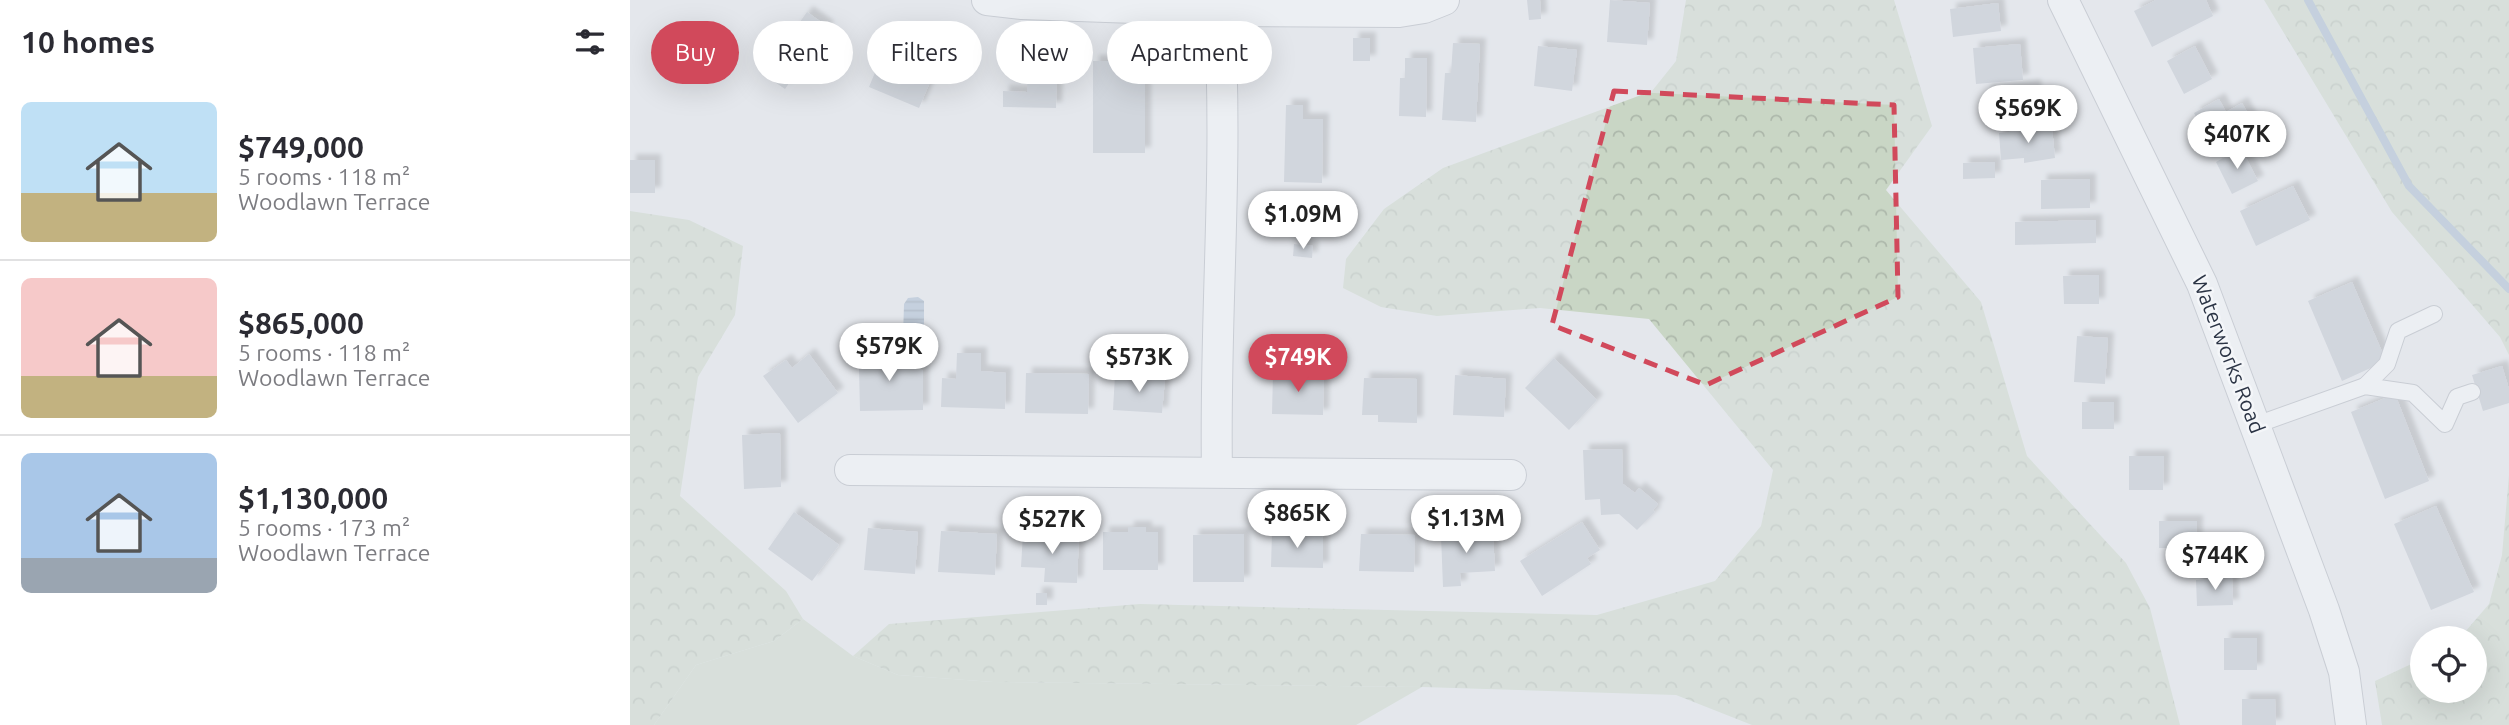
<!DOCTYPE html>
<html lang="en">
<head>
<meta charset="utf-8">
<style>
	:root { --surface:#fff; --page:#f2f2f3; --text:#2b2b33; --muted:#7c7c81; --line:#e1e1e2; --accent:#d1495b }
	body { margin:0; font-family:Ubuntu,sans-serif; background:var(--page); color:var(--text); height:100vh; display:flex; flex-direction:column; font-size:26px; white-space:nowrap }
	* { box-sizing:border-box; margin:0 }
	p { font-size:23px; color:var(--muted) }
	.icon { flex:none; width:38px; height:38px; fill:none; stroke:currentColor; stroke-width:2; stroke-linecap:round; stroke-linejoin:round }
	.map { position:relative; flex:1; overflow:hidden }
	.details { display:flex; flex-direction:column; background:var(--surface); width:630px }
	.details>* { flex:none }
	.banner { position:absolute; left:21px; top:21px; width:665px; height:63px; display:flex; gap:14px }
	.fabs { position:absolute; left:1780px; top:626px; display:grid; gap:14px }
	.fabs a { display:grid; place-items:center; width:77px; height:77px; border-radius:50%; background:var(--surface); box-shadow:0 7px 28px #0002; font-size:35px }
	.price { position:absolute; translate:-50% -60px; padding:0 16px; border-radius:24px; background:#fff; color:#222; font-size:23px; line-height:46px; filter:drop-shadow(0 2px 4px #0008) }
	.price::after { content:''; position:absolute; left:50%; top:42px; width:21px; height:16px; margin-left:-10px; background:inherit; clip-path:polygon(0 0,100% 0,50% 100%) }
	.price.current { background:var(--accent); color:#fff }
	ul { padding:0; list-style:none }
	li { display:flex; align-items:center; gap:21px; height:175px; padding:0 21px }
	li+li { border-top:2px solid var(--line) }
	li span { display:grid; place-items:center; flex:none; width:196px; height:140px; border-radius:10px; color:#555 }
	li>.icon { margin-inline-start:auto }
	span .icon { width:84px; height:84px; fill:#fffc; stroke-width:1 }
	li b { font-size:30px }
	h2 { display:flex; justify-content:space-between; align-items:center; height:84px; padding:0 21px; font-size:30px }
	.chip { padding:0 24px; border-radius:32px; background:var(--surface); box-shadow:0 7px 28px #0002; font-size:24px; line-height:63px }
	.chip.current { background:var(--accent); color:#fff }
	main { display:flex; flex:1; min-height:0 }
	.map>svg:first-child { display:block }
</style>
</head>
<body>
<main>
<section class="details">
<h2>10 homes<svg class="icon" aria-label="filters" viewBox="0 0 24 24"><path d="M4 7h16M4 17h16"/><circle cx="9" cy="7" r="2"/><circle cx="15" cy="17" r="2"/></svg></h2>
<ul>
<li><span style="background:linear-gradient(#bfe0f5 65%,#c2b280 0)"><svg class="icon" aria-label="home" viewBox="0 0 24 24"><path d="M3 11l9-7 9 7M6 9v11h12V9"/></svg></span><div><b>$749,000</b><p>5 rooms · 118 m²</p><p>Woodlawn Terrace</p></div></li>
<li><span style="background:linear-gradient(#f6c9c9 70%,#c2b280 0)"><svg class="icon" aria-label="home" viewBox="0 0 24 24"><path d="M3 11l9-7 9 7M6 9v11h12V9"/></svg></span><div><b>$865,000</b><p>5 rooms · 118 m²</p><p>Woodlawn Terrace</p></div></li>
<li><span style="background:linear-gradient(#a9c7e8 75%,#9aa5b1 0)"><svg class="icon" aria-label="home" viewBox="0 0 24 24"><path d="M3 11l9-7 9 7M6 9v11h12V9"/></svg></span><div><b>$1,130,000</b><p>5 rooms · 173 m²</p><p>Woodlawn Terrace</p></div></li>
</ul>
</section>
<div class="map">
<svg width="1879" height="725" viewBox="0 0 1879 725">
	<defs>
		<pattern id="forest-crowns" width="20" height="18" patternUnits="userSpaceOnUse" patternTransform="scale(1.75)"><rect width="20" height="18" fill="#c9d6c5"/><path d="M2 6a3 3 0 1 1 6 0M12 15a3 3 0 1 1 6 0" fill="none" stroke="#adb8ab"/></pattern>
		<pattern id="water-rules" width="6" height="5" patternUnits="userSpaceOnUse" patternTransform="scale(1.75)"><rect width="6" height="5" fill="#9fb4cc"/><path d="M0 2.5h6" fill="none" stroke="#8293a7"/></pattern>
		<filter id="shadow"><feDropShadow dx="6" dy="-6" stdDeviation="2" flood-color="#0004"/></filter>
	</defs>
	<rect width="100%" height="100%" fill="#e4e7ec"/>
	<polygon fill="#c9d6c5" points="173,619 223,656 268,675 363,682 792,687 726,725 24,725 66,665 144,641"/>
	<g fill="url(#forest-crowns)">
		<polygon points="1056,0 1264,0 1302,126 1256,190 1351,302 1397,456 1496,563 1520,608 1550,725 1122,725 1046,695 792,687 363,682 268,675 223,656 259,624 510,604 967,615 1085,581 1131,526 1143,470 1019,319 910,308 807,316 751,307 713,288 716,259 754,209 813,168 1022,91 1046,61"/>
		<polygon points="1634,0 1879,0 1879,355 1870,337 1762,212"/>
		<polygon points="0,211 59,220 113,246 105,315 68,377 50,496 156,591 173,619 144,641 66,665 24,725 0,725"/>
		<polygon points="1879,475 1879,725 1752,725 1745,681 1792,659 1792,691 1844,691 1844,639 1829,639 1859,604 1872,555"/>
	</g>
	<polygon fill="url(#water-rules)" points="288,297 294,301 294,337 289,345 278,345 273,337 274,304 278,298"/>
	<g fill="none" stroke-linecap="round" stroke-linejoin="round">
		<polyline stroke="#9fb4cc" stroke-width="8" points="1678,0 1779,186 1879,289"/>
	</g>
	<g fill="#bbc0ca" filter="url(#shadow)">
		<polygon points="897,0 910,0 911,19 899,20"/>
		<polygon points="980,0 1020,3 1017,45 977,42"/>
		<polygon points="1526,0 1576,0 1583,16 1522,47 1504,11"/>
		<polygon points="1368,3 1371,31 1323,37 1320,9"/>
		<polygon points="177,12 198,27 155,89 133,74"/>
		<rect x="723" y="38" width="17" height="23"/>
		<polygon points="258,42 308,63 289,108 239,87"/>
		<polygon points="823,43 850,44 846,122 812,120 815,73 821,73"/>
		<polygon points="1390,44 1393,80 1346,84 1343,48"/>
		<polygon points="908,46 947,50 942,91 904,86"/>
		<polygon points="1565,46 1582,79 1554,94 1537,61"/>
		<polygon points="398,51 421,51 420,72 427,72 426,108 373,107 373,91 397,92"/>
		<polygon points="482,54 499,54 499,60 515,60 515,153 463,153 463,61 481,61"/>
		<polygon points="775,58 797,58 796,117 769,116 770,78 775,78"/>
		<polygon points="1405,85 1408,117 1358,122 1355,91"/>
		<polygon points="1589,99 1596,112 1612,103 1623,122 1581,145 1564,113"/>
		<polygon points="656,105 673,105 673,119 693,119 692,183 654,182"/>
		<polygon points="1422,128 1425,158 1394,163 1394,158 1371,160 1369,133"/>
		<polygon points="1611,148 1628,181 1602,194 1586,162"/>
		<rect x="0" y="160" width="25" height="33"/>
		<polygon points="1365,162 1365,178 1333,179 1333,163"/>
		<polygon points="1460,179 1460,208 1411,209 1411,180"/>
		<polygon points="1663,186 1680,220 1626,246 1610,211"/>
		<polygon points="1466,220 1466,243 1385,245 1385,222"/>
		<polygon points="664,244 683,246 682,258 663,256"/>
		<polygon points="1469,275 1469,304 1434,304 1433,276"/>
		<polygon points="1722,282 1756,361 1712,381 1678,301"/>
		<polygon points="1447,336 1478,338 1475,384 1444,382"/>
		<polygon points="268,348 268,369 293,370 293,410 230,411 229,369 234,369 234,349"/>
		<polygon points="327,353 351,353 351,371 376,373 375,409 311,407 312,378 326,379"/>
		<polygon points="179,354 208,393 168,423 133,376 156,360 162,368"/>
		<polygon points="924,358 967,400 939,430 895,388"/>
		<polygon points="1872,366 1879,389 1879,403 1853,411 1842,375"/>
		<polygon points="396,373 459,374 458,414 395,413"/>
		<polygon points="643,373 694,374 693,415 642,414"/>
		<polygon points="485,375 535,378 532,413 483,410"/>
		<polygon points="825,375 876,379 874,417 823,415"/>
		<polygon points="734,378 787,379 787,423 748,422 748,415 732,415"/>
		<polygon points="1765,394 1799,481 1755,499 1721,412"/>
		<rect x="1452" y="402" width="32" height="27"/>
		<polygon points="150,433 151,487 114,489 112,435"/>
		<polygon points="992,449 993,484 1005,493 1009,488 1028,504 1023,510 1025,512 1007,530 989,514 971,515 970,499 955,500 953,450"/>
		<polygon points="1499,456 1534,456 1533,490 1499,490"/>
		<polygon points="1806,506 1844,592 1801,610 1764,524"/>
		<polygon points="164,512 209,545 182,581 138,549"/>
		<polygon points="1529,521 1567,521 1566,548 1529,548"/>
		<polygon points="952,522 970,550 957,558 961,564 912,596 890,561"/>
		<polygon points="498,527 516,527 516,532 528,532 528,570 473,570 473,532 498,532"/>
		<polygon points="841,527 841,535 863,534 865,571 830,573 831,586 813,587 811,535 826,535 826,528"/>
		<polygon points="238,528 288,532 285,574 234,570"/>
		<polygon points="311,531 367,534 365,575 308,572"/>
		<polygon points="642,532 693,532 693,568 641,567"/>
		<polygon points="393,533 449,535 447,583 414,582 415,568 391,567"/>
		<polygon points="614,534 614,582 563,582 563,535"/>
		<polygon points="731,534 785,535 784,572 729,571"/>
		<polygon points="1602,578 1603,605 1567,606 1566,580"/>
		<rect x="406" y="593" width="11" height="12"/>
		<rect x="1594" y="638" width="33" height="32"/>
		<polygon points="1612,699 1645,699 1646,725 1612,725"/>
	</g>
	<g fill="none" stroke-linecap="round" stroke-linejoin="round">
		<g stroke="#a9aeb7" stroke-width="18">
			<g id="lane">
				<polyline points="1735,386 1757,364 1768,331 1804,314"/>
				<polyline points="1626,425 1735,386 1783,393 1815,424 1827,397 1842,392"/>
			</g>
		</g>
		<g stroke="#a9aeb7" stroke-width="32">
			<g id="street">
				<polyline points="357,0 392,4 589,11 769,12 794,8 814,0"/>
				<polyline points="1433,0 1572,284 1694,610 1714,672 1721,725"/>
				<polyline points="220,470 881,475"/>
				<path d="M 587,471 C 584,318 599,164 589,11"/>
			</g>
		</g>
		<use href="#lane" stroke="#f7f8fa" stroke-width="16"/>
		<use href="#street" stroke="#f7f8fa" stroke-width="30"/>
	</g>
	<path d="M0 0H1879V725H0ZM 984,91 L 1264,105 L 1268,297 L 1076,385 L 922,325 Z" fill="#e4e7ec" fill-opacity=".55" fill-rule="evenodd"/>
	<path fill="none" stroke="#d1495b" stroke-width="5" stroke-dasharray="14 9" stroke-linejoin="round" d="M 984,91 L 1264,105 L 1268,297 L 1076,385 L 922,325 Z"/>
	<g text-anchor="middle" dominant-baseline="central" stroke-width="5" stroke-linejoin="round" paint-order="stroke">
		<g font-size="21" fill="#2b3445" stroke="#f4f6f9">
			<text transform="translate(1599 354) rotate(69)">Waterworks Road</text>
		</g>
	</g>
</svg>
<div class="fabs">
<a><svg class="icon" aria-label="locate" viewBox="0 0 24 24"><circle cx="12" cy="12" r="6"/><path d="M12 2v4M12 18v4M2 12h4M18 12h4"/></svg></a>
</div>
<b class="price" style="left:1398px;top:145px">$569K</b>
<b class="price" style="left:1607px;top:171px">$407K</b>
<b class="price" style="left:673px;top:251px">$1.09M</b>
<b class="price" style="left:259px;top:383px">$579K</b>
<b class="price" style="left:509px;top:394px">$573K</b>
<b class="price current" style="left:668px;top:394px">$749K</b>
<b class="price" style="left:667px;top:550px">$865K</b>
<b class="price" style="left:836px;top:555px">$1.13M</b>
<b class="price" style="left:422px;top:556px">$527K</b>
<b class="price" style="left:1585px;top:592px">$744K</b>
<div class="banner">
<a class="chip current">Buy</a>
<a class="chip">Rent</a>
<a class="chip">Filters</a>
<a class="chip">New</a>
<a class="chip">Apartment</a>
</div>
</div>
</main>
</body>
</html>
